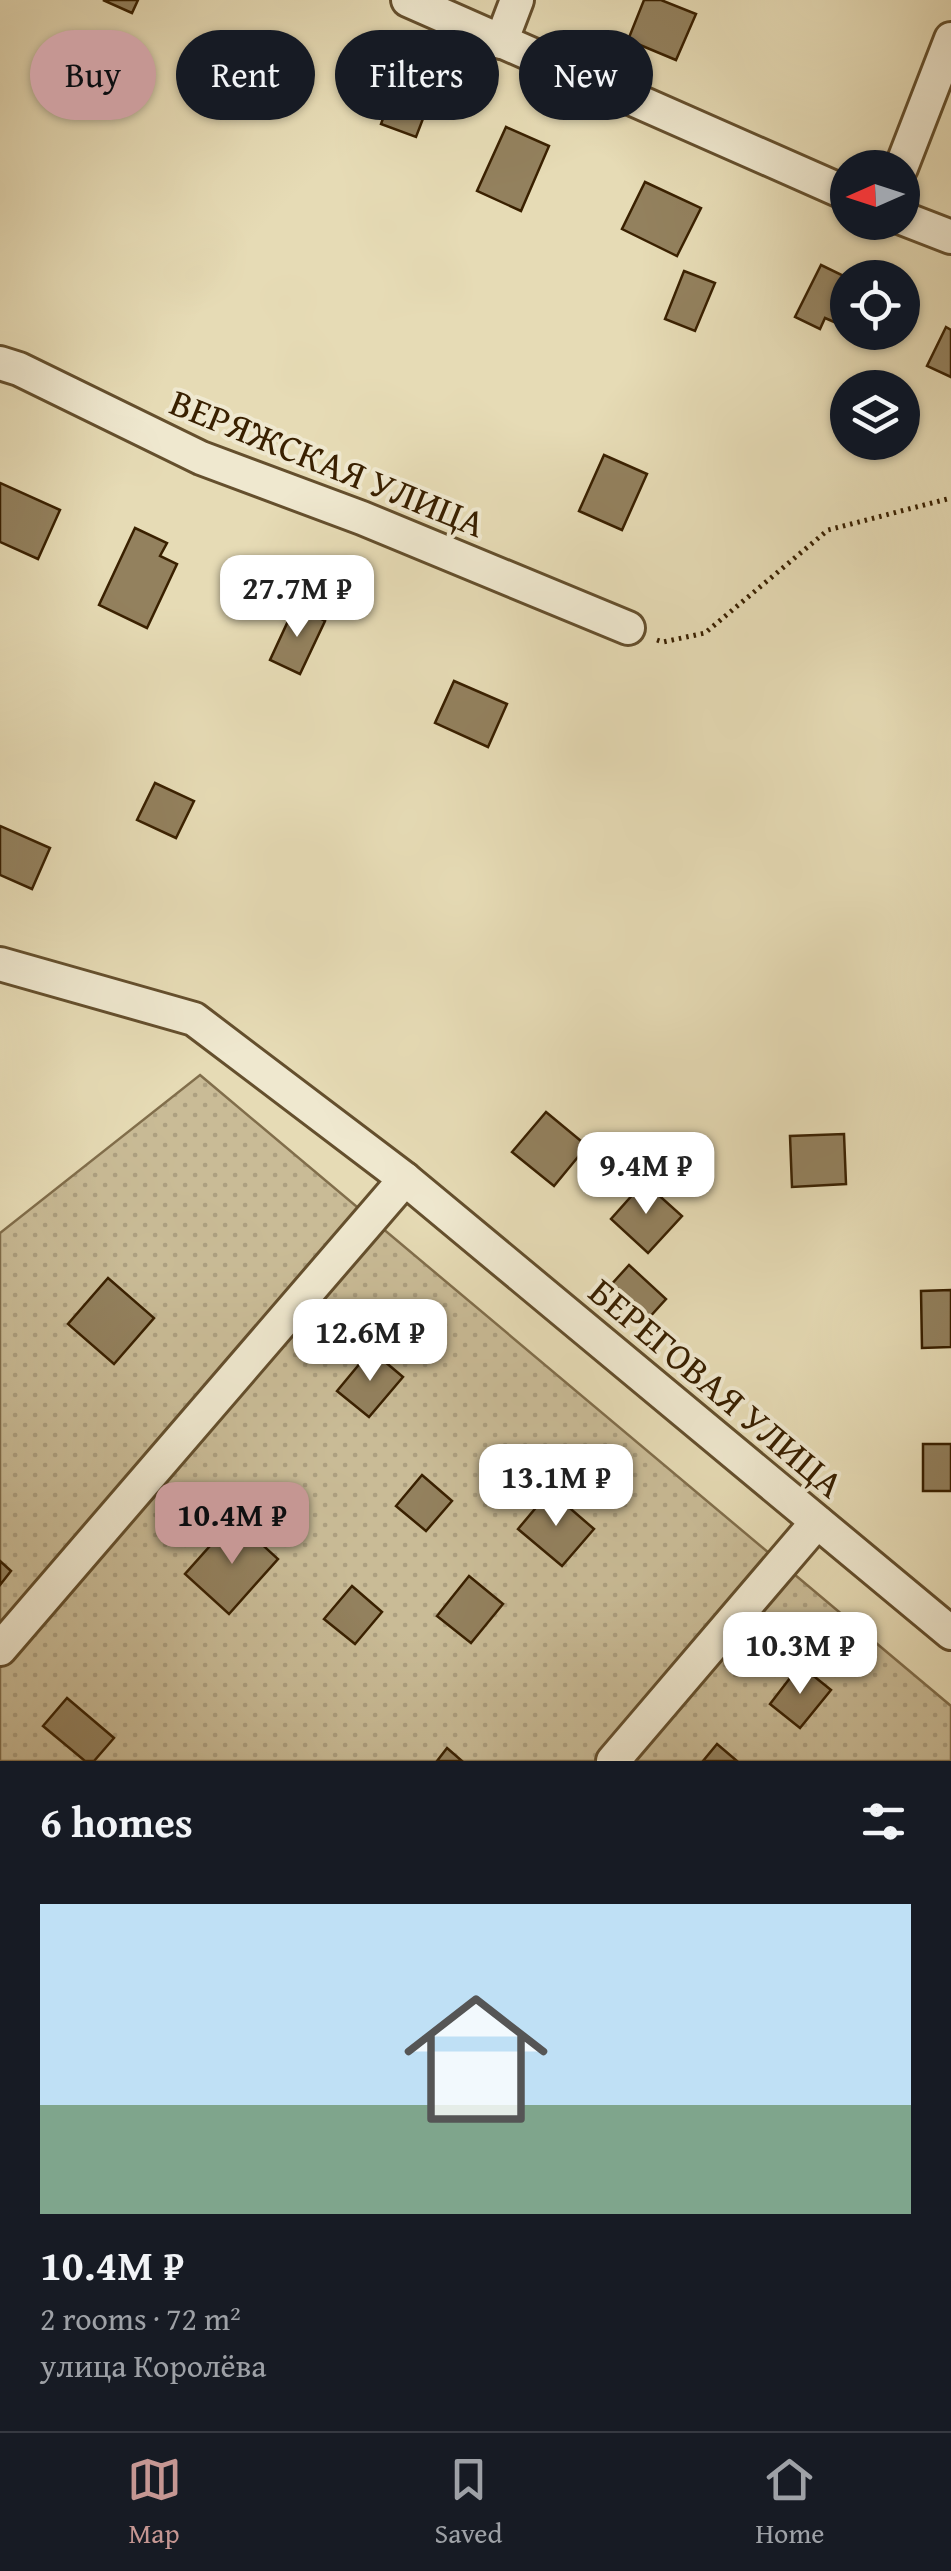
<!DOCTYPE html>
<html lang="en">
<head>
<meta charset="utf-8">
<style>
	:root { --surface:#171b24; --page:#20242c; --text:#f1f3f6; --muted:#9ea1a6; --line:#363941; --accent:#c59692 }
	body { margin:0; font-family:"Gentium Book Plus",serif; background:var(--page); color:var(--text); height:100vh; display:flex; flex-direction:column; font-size:38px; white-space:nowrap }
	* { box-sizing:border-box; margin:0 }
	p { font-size:32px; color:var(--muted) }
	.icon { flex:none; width:55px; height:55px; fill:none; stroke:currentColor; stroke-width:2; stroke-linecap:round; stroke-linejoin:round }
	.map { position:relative; height:1761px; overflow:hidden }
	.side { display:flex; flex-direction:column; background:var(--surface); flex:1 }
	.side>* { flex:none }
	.top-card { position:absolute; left:30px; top:30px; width:892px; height:90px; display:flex; gap:20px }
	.needle { width:65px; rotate:267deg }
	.buttons { position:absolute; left:830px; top:150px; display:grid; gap:20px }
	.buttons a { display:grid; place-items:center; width:90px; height:90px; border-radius:50%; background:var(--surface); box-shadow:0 2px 8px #0004; font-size:50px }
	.price { position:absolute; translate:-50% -85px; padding:0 22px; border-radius:20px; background:#fff; color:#222; font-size:32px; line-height:65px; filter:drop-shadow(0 2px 5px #0008) }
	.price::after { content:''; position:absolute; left:50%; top:60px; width:30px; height:22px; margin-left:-15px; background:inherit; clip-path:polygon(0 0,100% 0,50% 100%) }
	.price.selected { background:var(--accent); color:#111 }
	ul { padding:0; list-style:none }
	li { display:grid; align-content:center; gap:20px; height:530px; padding:0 40px }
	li+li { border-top:2px solid var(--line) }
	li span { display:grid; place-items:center; height:310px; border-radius:0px; color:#555 }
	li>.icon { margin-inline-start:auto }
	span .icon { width:180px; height:180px; fill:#fffc; stroke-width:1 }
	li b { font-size:42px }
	h2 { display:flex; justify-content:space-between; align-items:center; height:120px; padding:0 40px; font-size:42px }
	.pill { padding:0 35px; border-radius:45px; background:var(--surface); box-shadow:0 2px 8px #0004; font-size:35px; line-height:90px }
	.pill.selected { background:var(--accent); color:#111 }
	.menu { display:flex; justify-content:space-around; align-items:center; height:140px; border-top:2px solid var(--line); background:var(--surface); font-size:28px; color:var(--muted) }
	.menu a { display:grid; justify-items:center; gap:5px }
	.menu .selected { color:var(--accent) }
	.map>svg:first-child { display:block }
</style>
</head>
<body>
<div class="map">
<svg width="951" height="1761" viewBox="0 0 951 1761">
	<defs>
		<pattern id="grass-dots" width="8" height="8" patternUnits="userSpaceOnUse" patternTransform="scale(2.5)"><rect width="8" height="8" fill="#c9bb96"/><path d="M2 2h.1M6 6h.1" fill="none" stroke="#ada080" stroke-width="1.8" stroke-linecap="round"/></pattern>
	</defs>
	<rect width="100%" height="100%" fill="#e6dbb5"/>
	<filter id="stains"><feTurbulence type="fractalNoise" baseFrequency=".002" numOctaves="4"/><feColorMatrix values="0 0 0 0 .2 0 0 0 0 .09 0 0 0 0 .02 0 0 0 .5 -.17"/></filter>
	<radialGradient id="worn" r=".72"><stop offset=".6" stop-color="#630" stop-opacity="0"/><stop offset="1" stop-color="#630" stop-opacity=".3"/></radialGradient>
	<polygon fill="url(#grass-dots)" stroke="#816e4b" stroke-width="2.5" points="200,1075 951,1706 951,1761 0,1761 0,1233"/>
	<g fill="#93815e" stroke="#392000" stroke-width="2.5">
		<polygon points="103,0 138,0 132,13"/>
		<polygon points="644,0 661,0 696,14 676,60 628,40"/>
		<polygon points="398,77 434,90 416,137 381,124"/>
		<polygon points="506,127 549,146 521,211 477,191"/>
		<polygon points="645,182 701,208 677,256 622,229"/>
		<polygon points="821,265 848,278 848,328 825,318 820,329 795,317"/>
		<polygon points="684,271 715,283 695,331 665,319"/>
		<polygon points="946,327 951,330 951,377 927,366"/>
		<polygon points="604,455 647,474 622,530 579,511"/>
		<polygon points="0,483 60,510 38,559 0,542"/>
		<polygon points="135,528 167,543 160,556 177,564 147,628 99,605"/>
		<polygon points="295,606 325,621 300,674 270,660"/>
		<polygon points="454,681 507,704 488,747 435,723"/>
		<polygon points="155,783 194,801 176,838 137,820"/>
		<polygon points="0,826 50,848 32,889 0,875"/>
		<polygon points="546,1112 587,1146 554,1186 512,1152"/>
		<polygon points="844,1134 846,1184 792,1187 790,1136"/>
		<polygon points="644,1182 682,1216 648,1253 611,1219"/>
		<polygon points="629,1265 666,1299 647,1320 610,1286"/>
		<polygon points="108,1278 154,1318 114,1364 68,1324"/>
		<polygon points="951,1290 951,1347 922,1348 921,1291"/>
		<polygon points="371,1350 403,1377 369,1417 337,1391"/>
		<rect x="923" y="1444" width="28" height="47"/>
		<polygon points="422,1475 452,1501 426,1531 396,1506"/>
		<polygon points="550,1491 594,1529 562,1566 518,1529"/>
		<polygon points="234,1519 278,1559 229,1614 185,1574"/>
		<polygon points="0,1561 11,1571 0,1585"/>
		<polygon points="469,1576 503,1604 471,1643 437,1616"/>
		<polygon points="352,1586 382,1612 355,1644 324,1619"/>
		<polygon points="800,1665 831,1690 800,1728 770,1704"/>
		<polygon points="67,1698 114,1738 94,1761 85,1761 43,1726"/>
		<polygon points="717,1744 737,1761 703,1761"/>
		<polygon points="447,1748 462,1761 437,1761"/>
	</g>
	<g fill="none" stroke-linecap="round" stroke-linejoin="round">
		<g stroke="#644f2d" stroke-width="38">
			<g id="minor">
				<polyline points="408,0 848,194"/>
				<polyline points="501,42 517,0"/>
				<polyline points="901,168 951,39"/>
				<polyline points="902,218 951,237"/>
				<polyline points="0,363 19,369 201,458 362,518 628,628"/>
				<polyline points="0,964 194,1019 405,1179 951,1633"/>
				<polyline points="0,1649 405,1179"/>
				<polyline points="613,1761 817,1522"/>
			</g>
		</g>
		<polyline stroke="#392000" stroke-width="5" stroke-dasharray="2.5 5" stroke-linecap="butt" points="657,640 663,642 705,633 828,530 951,498"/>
		<use href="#minor" stroke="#efe8cf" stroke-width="32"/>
	</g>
	<g text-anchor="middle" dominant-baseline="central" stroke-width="8" stroke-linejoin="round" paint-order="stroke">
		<g font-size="38" fill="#392000" stroke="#efe8cf">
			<text transform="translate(328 462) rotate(22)">ВЕРЯЖСКАЯ УЛИЦА</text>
			<text transform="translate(717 1387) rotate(40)">БЕРЕГОВАЯ УЛИЦА</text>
		</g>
	</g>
	<rect width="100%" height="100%" filter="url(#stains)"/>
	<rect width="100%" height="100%" fill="url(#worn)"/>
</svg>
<div class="buttons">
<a><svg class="needle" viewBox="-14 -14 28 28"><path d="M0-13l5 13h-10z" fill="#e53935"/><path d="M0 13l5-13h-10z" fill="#9ea1a6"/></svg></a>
<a><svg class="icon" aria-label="locate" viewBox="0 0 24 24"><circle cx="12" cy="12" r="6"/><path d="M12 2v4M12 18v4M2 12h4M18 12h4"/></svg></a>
<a><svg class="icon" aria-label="layers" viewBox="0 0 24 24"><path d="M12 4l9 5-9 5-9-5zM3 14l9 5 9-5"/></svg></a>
</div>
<b class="price" style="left:297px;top:640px">27.7M ₽</b>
<b class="price" style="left:646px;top:1217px">9.4M ₽</b>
<b class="price" style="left:370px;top:1384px">12.6M ₽</b>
<b class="price" style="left:556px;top:1529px">13.1M ₽</b>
<b class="price selected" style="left:232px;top:1567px">10.4M ₽</b>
<b class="price" style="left:800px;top:1697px">10.3M ₽</b>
<div class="top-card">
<a class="pill selected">Buy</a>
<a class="pill">Rent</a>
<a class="pill">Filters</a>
<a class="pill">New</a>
</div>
</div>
<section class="side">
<h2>6 homes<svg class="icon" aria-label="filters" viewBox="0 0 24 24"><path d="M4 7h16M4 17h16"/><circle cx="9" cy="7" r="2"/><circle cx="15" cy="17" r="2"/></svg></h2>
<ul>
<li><span style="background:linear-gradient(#bfe0f5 65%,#7fa58c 0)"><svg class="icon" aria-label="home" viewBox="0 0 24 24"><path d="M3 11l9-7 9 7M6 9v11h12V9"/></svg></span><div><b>10.4M ₽</b><p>2 rooms · 72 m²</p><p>улица Королёва</p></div></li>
</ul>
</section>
<nav class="menu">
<a class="selected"><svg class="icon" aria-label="map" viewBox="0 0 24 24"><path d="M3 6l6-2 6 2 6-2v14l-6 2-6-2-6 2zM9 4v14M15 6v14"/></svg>Map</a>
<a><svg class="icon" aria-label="saved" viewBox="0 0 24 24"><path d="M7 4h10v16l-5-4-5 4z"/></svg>Saved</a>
<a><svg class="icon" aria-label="home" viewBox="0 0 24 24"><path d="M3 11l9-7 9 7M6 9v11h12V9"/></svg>Home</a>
</nav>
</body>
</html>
